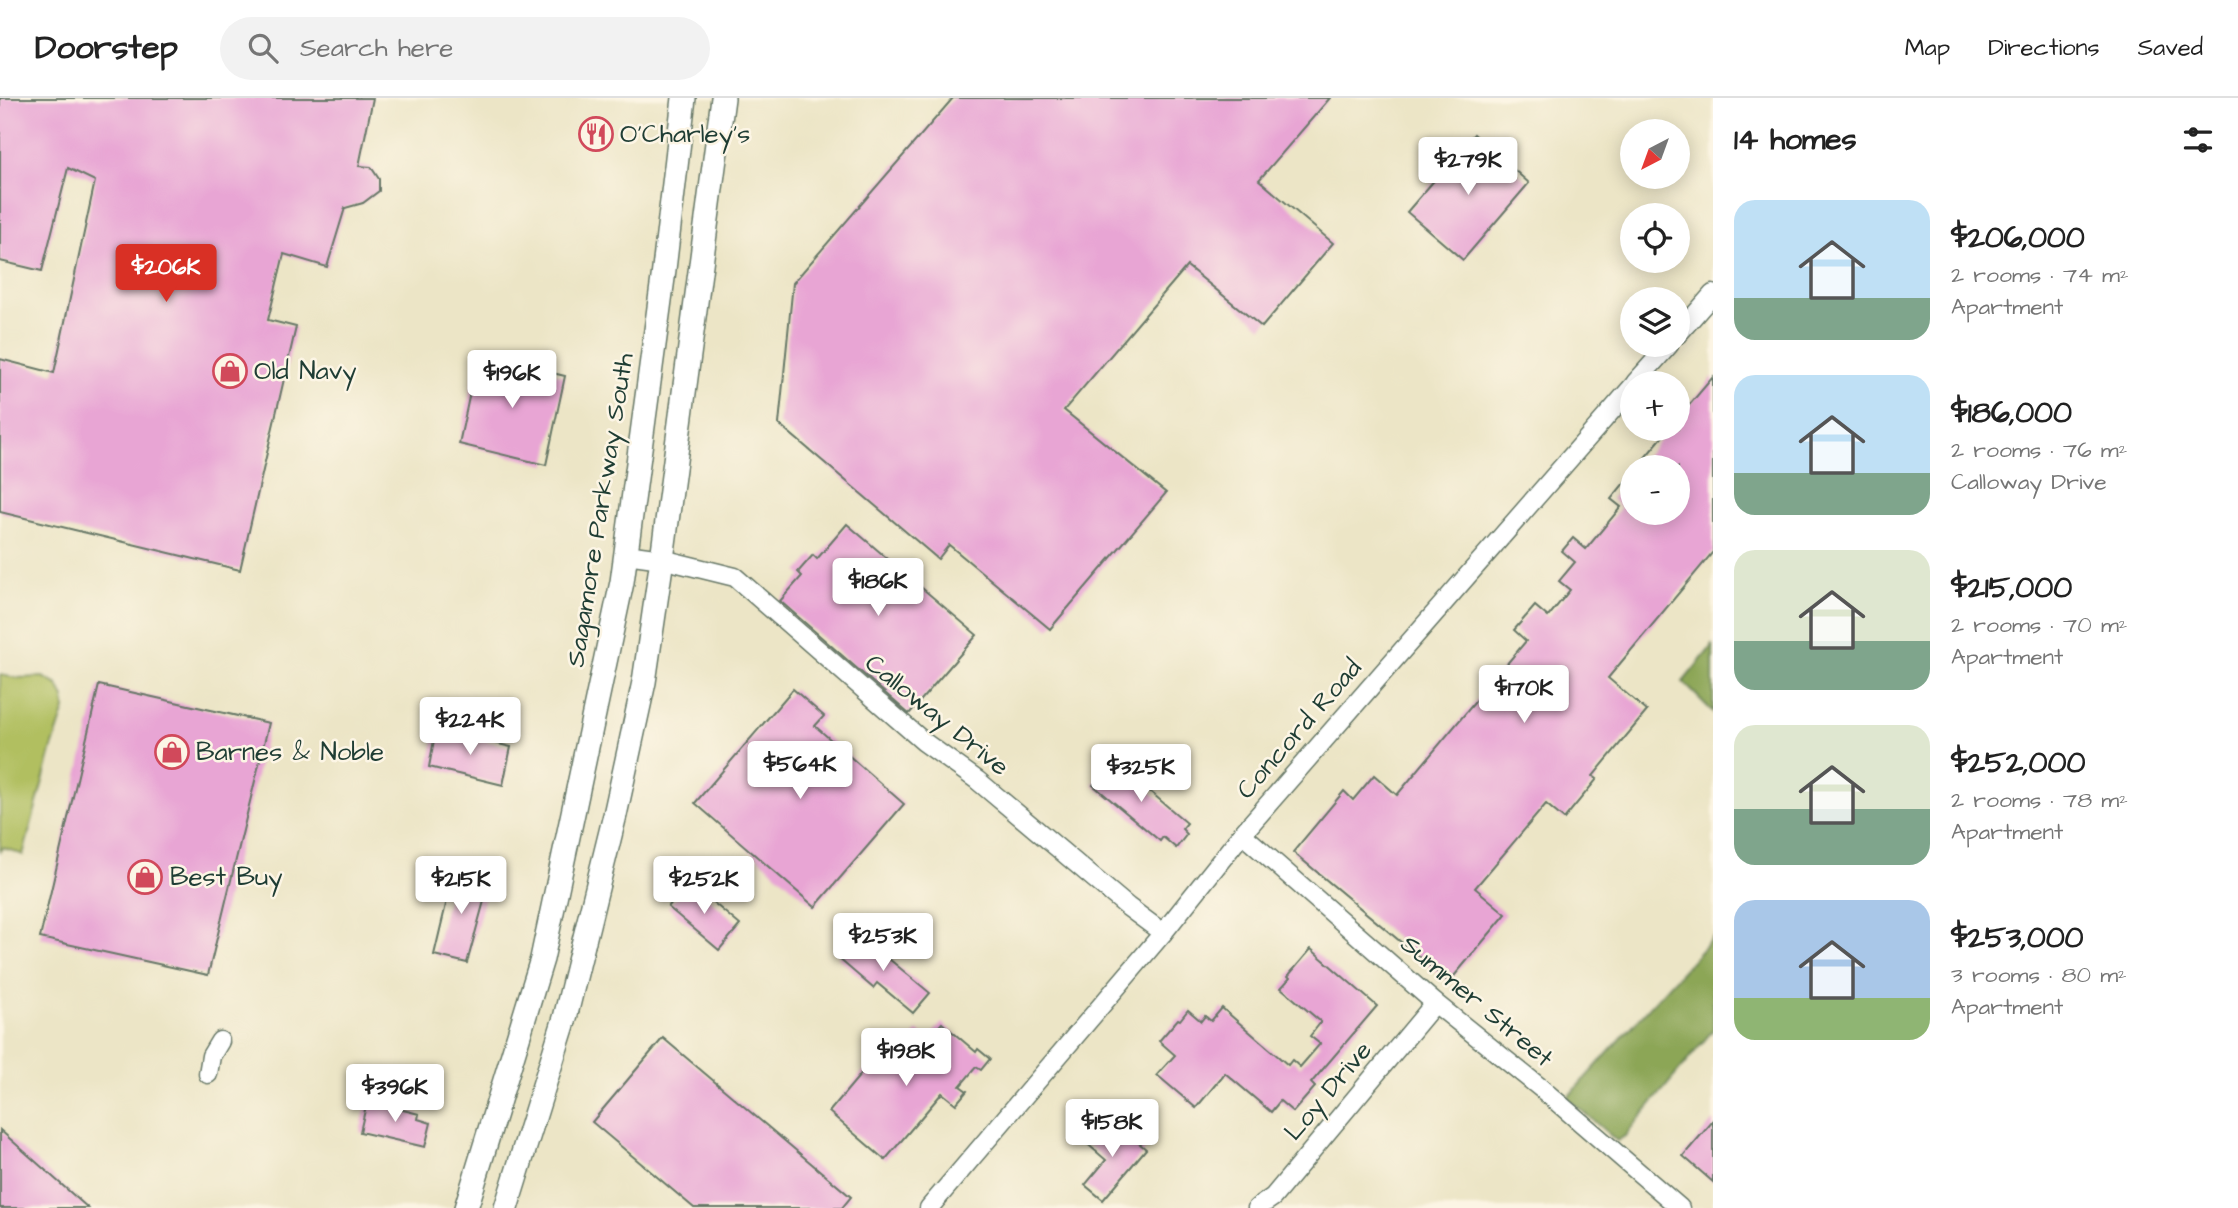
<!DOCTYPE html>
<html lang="en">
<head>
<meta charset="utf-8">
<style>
	:root { --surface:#fff; --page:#f2f2f2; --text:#222; --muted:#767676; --line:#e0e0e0; --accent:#d93025 }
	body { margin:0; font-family:"Architects Daughter",sans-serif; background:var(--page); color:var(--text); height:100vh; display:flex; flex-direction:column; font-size:26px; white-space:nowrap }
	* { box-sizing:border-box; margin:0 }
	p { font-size:23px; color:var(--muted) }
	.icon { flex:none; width:38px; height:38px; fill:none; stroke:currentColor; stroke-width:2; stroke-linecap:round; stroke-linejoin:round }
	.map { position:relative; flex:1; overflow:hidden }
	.sheet { display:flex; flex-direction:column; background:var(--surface); width:525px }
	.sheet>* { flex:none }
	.needle { width:46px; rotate:221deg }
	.controls { position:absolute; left:1620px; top:21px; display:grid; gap:14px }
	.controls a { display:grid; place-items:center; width:70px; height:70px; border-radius:50%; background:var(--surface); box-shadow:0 4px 18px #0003; font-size:35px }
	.price { position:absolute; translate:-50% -60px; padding:0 16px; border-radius:7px; background:#fff; color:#222; font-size:23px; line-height:46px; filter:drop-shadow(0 2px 4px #0008) }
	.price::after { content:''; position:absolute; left:50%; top:42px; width:21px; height:16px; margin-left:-10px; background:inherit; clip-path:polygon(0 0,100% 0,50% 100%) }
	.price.current { background:var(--accent); color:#fff }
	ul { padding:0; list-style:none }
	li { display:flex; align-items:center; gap:21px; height:175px; padding:0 21px }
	li span { display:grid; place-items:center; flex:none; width:196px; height:140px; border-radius:21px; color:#555 }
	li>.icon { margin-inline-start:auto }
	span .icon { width:84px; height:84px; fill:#fffc; stroke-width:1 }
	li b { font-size:30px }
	h2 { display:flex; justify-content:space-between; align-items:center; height:84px; padding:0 21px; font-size:30px }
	header { display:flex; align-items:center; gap:42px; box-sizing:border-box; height:98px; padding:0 35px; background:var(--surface); border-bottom:2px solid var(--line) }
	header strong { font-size:33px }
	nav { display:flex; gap:38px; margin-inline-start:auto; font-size:24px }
	.search { width:490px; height:63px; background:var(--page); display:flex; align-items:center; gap:18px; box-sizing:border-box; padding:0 24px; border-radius:38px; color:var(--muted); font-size:26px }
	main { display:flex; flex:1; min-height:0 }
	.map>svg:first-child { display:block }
</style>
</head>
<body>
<header>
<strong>Doorstep</strong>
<div class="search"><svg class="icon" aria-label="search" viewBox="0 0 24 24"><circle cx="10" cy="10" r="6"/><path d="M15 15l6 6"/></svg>Search here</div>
<nav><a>Map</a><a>Directions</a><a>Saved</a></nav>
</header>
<main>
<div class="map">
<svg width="1713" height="1110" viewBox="0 0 1713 1110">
	<rect width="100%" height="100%" fill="#fcf5e5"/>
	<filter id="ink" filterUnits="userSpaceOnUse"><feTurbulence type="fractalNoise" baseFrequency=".0143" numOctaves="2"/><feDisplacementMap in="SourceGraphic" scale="14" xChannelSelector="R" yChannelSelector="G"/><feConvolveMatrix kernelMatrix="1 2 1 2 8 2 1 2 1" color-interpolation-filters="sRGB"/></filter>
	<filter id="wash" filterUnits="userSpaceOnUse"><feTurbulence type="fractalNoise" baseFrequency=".00686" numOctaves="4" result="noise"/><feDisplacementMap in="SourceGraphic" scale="28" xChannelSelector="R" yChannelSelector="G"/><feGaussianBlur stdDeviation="1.57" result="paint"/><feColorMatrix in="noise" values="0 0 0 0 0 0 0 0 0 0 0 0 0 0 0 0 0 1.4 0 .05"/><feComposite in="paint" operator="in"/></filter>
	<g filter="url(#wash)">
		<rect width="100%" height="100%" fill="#ece5c6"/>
		<polygon fill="#b1bf61" stroke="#687e4a" stroke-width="2" points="0,577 17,580 43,579 58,587 64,600 65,611 51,653 23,757 3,749 0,753"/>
		<g fill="#8ca657" stroke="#567246" stroke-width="2">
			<polygon points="1713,547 1713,614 1683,584"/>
			<polygon points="1713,839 1713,932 1625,1038 1617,1043 1567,1000"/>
		</g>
		<g id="blocks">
			<g fill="#e8a5d4">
				<polygon points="0,0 373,0 359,68 371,69 379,81 379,93 363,105 345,110 327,169 284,156 268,222 296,229 240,472 0,414 0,261 54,275 95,83 68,70 42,173 0,163"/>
				<polygon points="953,0 1330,0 1259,82 1333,145 1262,229 1187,168 1064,312 1166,395 1050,531 949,447 938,461 779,326 793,185"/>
				<polygon points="1474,36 1529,85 1463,162 1407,114"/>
				<polygon points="478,257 565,278 546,367 459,346"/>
				<polygon points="1713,279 1713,454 1608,580 1647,613 1593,678 1597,681 1564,721 1546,706 1475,790 1506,816 1449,884 1293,754 1344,693 1353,702 1374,677 1397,697 1526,543 1514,532 1535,508 1548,519 1570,492 1559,483 1575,464 1562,453 1573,440 1586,451 1621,409 1611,401 1633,374 1633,415 1678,415 1678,369 1637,369 1669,331 1678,331 1678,320"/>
				<polygon points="847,426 977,537 909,616 780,503 802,478 798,474 813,457 817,461"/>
				<polygon points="99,587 269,625 208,877 40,840"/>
				<polygon points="793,591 824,618 815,628 904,706 815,809 695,705"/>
				<polygon points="436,631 511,649 503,687 429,669"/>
				<polygon points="1113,662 1187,725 1182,731 1187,736 1176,750 1163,739 1160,743 1093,687"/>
				<polygon points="454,773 490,781 467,865 434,857"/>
				<polygon points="689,784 740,827 719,852 668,809"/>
				<polygon points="859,836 930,895 913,915 877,885 873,890 838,860"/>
				<polygon points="1311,851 1377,908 1311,985 1315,989 1293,1014 1280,1003 1271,1014 1225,975 1196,1010 1157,977 1175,957 1159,943 1178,921 1180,922 1188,912 1201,923 1205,918 1211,923 1222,910 1288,967 1292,962 1300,969 1320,946 1310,938 1321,924 1281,890 1290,880 1288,878"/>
				<polygon points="942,925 976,954 978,951 990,961 981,972 976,969 960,988 967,993 956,1006 942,995 885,1062 829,1014 876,958 888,968 918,933 928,941"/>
				<polygon points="663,940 851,1099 842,1110 694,1110 592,1024"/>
				<polygon points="367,1003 419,1016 418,1021 431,1025 425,1049 360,1034"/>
				<polygon points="1713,1023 1713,1084 1683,1058"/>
				<polygon points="1099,1025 1121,1045 1128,1036 1146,1051 1103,1102 1085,1087 1106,1062 1084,1043"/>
				<polygon points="0,1032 88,1110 0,1110"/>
			</g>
		</g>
	</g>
	<g filter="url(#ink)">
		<use href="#blocks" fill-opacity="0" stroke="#677867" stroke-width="2"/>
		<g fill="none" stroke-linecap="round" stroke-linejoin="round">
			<g stroke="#677867" stroke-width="21">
				<g id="minor">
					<polyline points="1678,236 1713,196"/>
					<polyline points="1635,285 1669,247"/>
					<polyline points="626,456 662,461 735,479 924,644 977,682 1128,809 1163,835"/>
					<polyline points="1242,736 1435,905 1542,991 1680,1110"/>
					<polyline points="208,976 211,958 220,943"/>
					<polyline points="929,1110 1163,835 1242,736 1633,288"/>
					<polyline points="1257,1110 1273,1099 1435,905"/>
				</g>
			</g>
			<g stroke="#677867" stroke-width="26">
				<g id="major">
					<polyline points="466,1110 542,861 622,484 663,180 684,0"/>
					<polyline points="506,1110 565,920 615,717 644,584 662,461 723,0"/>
				</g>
			</g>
			<use href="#minor" stroke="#fff" stroke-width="18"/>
			<use href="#major" stroke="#fff" stroke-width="23"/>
		</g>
	</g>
	<defs>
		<g id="restaurant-ring" transform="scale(1.75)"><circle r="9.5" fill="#fcf5e5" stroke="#d1495b" stroke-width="1.5"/><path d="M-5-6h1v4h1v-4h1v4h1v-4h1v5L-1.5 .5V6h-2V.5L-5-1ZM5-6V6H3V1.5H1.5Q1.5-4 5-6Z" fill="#d1495b"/></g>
		<g id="shop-ring" transform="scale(1.75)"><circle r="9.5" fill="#fcf5e5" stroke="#d1495b" stroke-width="1.5"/><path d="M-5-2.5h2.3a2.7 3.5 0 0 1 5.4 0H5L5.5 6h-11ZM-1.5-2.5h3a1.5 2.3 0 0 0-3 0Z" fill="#d1495b"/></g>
	</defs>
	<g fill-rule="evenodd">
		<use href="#restaurant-ring" x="596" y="36"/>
		<use href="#shop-ring" x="230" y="273"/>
		<use href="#shop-ring" x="172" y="654"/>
		<use href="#shop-ring" x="145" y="779"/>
	</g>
	<g text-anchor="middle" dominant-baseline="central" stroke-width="5" stroke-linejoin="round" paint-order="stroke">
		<g font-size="26" fill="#1f3d34" stroke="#fcf5e5" text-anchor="start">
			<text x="620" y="36">O'Charley's</text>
			<text x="254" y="273">Old Navy</text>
			<text x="196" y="654">Barnes &amp; Noble</text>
			<text x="170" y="779">Best Buy</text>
		</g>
		<g font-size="26" fill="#1f3d34" stroke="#fcf5e5">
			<text transform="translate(600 412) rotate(-81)">Sagamore Parkway South</text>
			<text transform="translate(937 617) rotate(39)">Calloway Drive</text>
			<text transform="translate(1299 631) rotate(-49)">Concord Road</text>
			<text transform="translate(1477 903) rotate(40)">Summer Street</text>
			<text transform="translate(1328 993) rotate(-50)">Loy Drive</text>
		</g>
	</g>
</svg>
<div class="controls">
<a><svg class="needle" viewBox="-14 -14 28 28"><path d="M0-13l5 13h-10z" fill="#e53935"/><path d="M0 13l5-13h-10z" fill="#767676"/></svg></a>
<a><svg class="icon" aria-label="locate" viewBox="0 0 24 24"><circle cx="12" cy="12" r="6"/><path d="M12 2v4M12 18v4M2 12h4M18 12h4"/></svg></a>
<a><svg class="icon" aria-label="layers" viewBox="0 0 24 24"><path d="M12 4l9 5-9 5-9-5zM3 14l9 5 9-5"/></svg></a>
<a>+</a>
<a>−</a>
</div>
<b class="price" style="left:1468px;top:99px">$279K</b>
<b class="price current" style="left:166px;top:206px">$206K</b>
<b class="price" style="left:512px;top:312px">$196K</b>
<b class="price" style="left:878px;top:520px">$186K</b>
<b class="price" style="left:1524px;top:627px">$170K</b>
<b class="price" style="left:470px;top:659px">$224K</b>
<b class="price" style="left:800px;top:703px">$564K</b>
<b class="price" style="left:1141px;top:706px">$325K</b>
<b class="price" style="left:461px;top:818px">$215K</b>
<b class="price" style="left:704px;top:818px">$252K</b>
<b class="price" style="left:883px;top:875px">$253K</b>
<b class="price" style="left:906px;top:990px">$198K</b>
<b class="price" style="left:395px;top:1026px">$396K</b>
<b class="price" style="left:1112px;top:1061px">$158K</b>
</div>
<section class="sheet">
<h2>14 homes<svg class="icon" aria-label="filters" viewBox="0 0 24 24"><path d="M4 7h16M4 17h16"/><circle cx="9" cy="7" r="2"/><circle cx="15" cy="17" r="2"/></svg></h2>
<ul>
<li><span style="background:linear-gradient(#bfe0f5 70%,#7fa58c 0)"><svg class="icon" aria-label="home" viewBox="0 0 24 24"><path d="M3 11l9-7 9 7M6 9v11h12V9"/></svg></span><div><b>$206,000</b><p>2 rooms · 74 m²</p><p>Apartment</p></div></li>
<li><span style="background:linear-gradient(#bfe0f5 70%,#7fa58c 0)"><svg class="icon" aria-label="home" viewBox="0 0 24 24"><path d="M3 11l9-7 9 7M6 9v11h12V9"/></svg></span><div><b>$186,000</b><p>2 rooms · 76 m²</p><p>Calloway Drive</p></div></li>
<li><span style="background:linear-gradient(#dfe7d0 65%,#7fa58c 0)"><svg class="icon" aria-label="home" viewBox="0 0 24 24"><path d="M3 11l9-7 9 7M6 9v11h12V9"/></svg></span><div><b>$215,000</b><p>2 rooms · 70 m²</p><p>Apartment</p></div></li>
<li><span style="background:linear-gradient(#dfe7d0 60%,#7fa58c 0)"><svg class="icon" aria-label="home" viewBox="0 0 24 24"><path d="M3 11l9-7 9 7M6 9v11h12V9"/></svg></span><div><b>$252,000</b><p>2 rooms · 78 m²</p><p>Apartment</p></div></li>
<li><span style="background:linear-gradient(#a9c7e8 70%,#8fb573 0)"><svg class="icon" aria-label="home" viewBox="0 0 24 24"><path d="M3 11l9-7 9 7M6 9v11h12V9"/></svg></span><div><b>$253,000</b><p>3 rooms · 80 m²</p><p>Apartment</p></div></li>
</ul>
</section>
</main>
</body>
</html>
